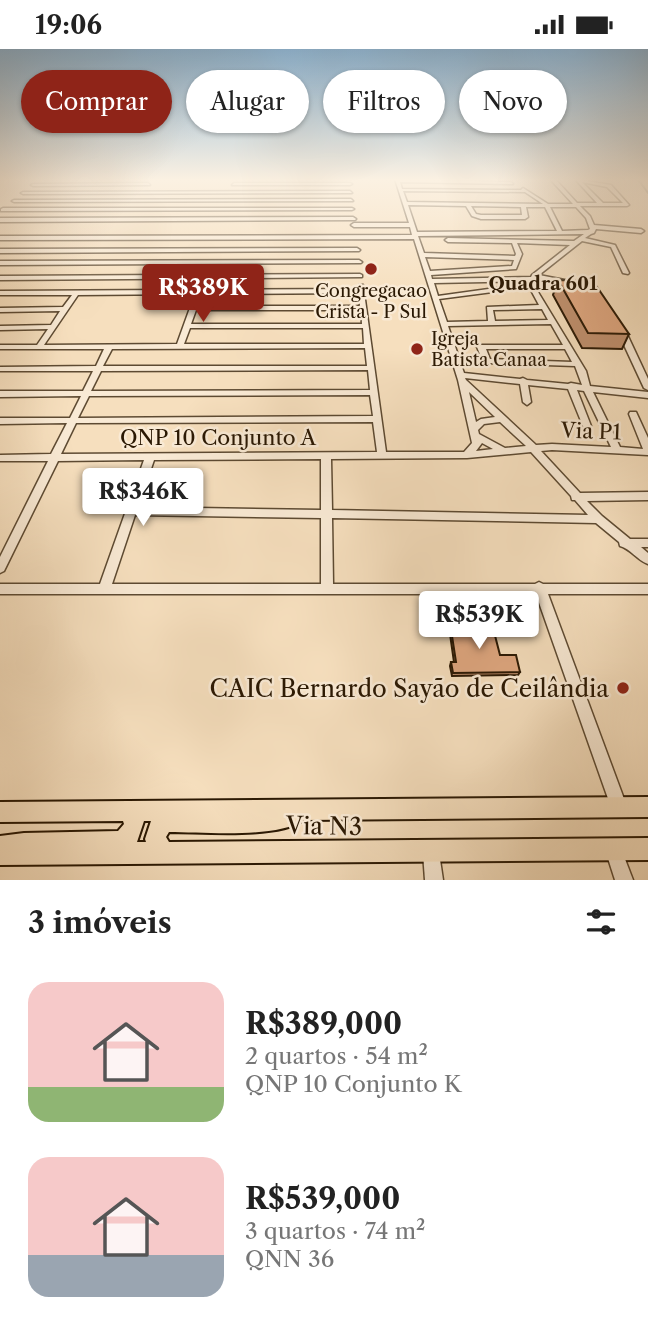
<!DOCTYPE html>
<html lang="pt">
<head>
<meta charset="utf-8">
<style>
	:root { --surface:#fff; --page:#f6f6f6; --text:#222; --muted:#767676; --accent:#8f2418 }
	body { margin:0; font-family:"Libre Caslon Text",serif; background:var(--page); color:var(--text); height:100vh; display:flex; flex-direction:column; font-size:26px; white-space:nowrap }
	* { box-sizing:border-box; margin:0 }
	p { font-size:23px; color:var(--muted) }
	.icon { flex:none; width:38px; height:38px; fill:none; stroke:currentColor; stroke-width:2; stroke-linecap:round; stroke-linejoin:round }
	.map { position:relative; height:831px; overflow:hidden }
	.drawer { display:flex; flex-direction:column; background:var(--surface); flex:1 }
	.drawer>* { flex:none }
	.guide { position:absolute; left:21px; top:21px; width:607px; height:63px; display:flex; gap:14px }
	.price { position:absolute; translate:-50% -60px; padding:0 16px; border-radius:7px; background:#fff; color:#222; font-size:23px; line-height:46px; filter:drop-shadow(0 2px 4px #0008) }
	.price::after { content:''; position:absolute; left:50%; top:42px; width:21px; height:16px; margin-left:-10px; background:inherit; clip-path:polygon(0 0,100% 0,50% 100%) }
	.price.selected { background:var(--accent); color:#fff }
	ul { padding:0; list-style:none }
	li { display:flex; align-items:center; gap:21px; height:175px; padding:0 28px }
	li span { display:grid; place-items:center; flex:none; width:196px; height:140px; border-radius:21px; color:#555 }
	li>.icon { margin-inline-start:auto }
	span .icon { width:84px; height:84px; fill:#fffc; stroke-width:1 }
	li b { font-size:30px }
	h2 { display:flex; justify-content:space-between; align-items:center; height:84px; padding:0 28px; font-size:30px }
	.pill { padding:0 24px; border-radius:32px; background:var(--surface); box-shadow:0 2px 5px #0004; font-size:24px; line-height:63px }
	.pill.selected { background:var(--accent); color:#fff }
	.status { display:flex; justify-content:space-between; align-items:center; height:49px; padding:0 35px; background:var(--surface); direction:ltr }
	.status svg { height:19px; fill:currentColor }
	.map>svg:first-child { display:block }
</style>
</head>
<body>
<div class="status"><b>19:06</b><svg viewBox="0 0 49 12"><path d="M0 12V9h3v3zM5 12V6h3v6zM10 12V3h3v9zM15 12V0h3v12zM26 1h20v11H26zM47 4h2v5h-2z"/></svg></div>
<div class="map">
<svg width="648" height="831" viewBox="0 0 648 831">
	<rect width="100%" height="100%" fill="#f6dfbe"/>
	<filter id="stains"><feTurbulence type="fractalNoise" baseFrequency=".00286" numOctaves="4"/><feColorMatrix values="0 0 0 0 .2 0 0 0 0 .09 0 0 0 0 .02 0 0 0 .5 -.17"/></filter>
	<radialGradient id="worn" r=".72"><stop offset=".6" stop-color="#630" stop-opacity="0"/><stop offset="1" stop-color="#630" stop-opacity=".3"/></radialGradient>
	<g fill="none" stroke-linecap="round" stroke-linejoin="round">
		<polyline stroke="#727973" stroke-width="2" points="638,130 648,144"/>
		<g stroke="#5d4a32" stroke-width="3">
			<g id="minor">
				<path d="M 395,130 L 511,133 L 513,135 L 400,133 L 402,140 L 521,141 L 523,139 L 548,155 L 573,155 L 550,130 L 555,130 L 577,154 L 597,154 L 575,130 L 611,136 L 629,156 L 627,157 L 580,157 L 590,167 L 594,176 L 641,180 L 644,182 L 641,184 L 596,180 L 594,184 L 591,185 L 585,189 L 615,196 L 629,224 L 628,225 L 623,224 L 611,198 L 582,192 L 539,226 L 570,232 L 570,234 L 537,229 L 538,243 L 586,322 L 590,337 L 648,343 L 648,349 L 593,343 L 620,398 L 643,400 L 629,365 L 630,363 L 636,363 L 648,389 L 648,406 L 552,401 L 541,402 L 580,444 L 648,443 L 648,451 L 587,452 L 602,467 L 630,490 L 648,490 L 648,498 L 641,498 L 648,504 L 648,515 C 637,511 631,500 620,497 L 619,493 L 596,474 L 332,469 L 333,535 L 535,535 L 539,533 L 543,535 L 648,535 L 648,545 L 548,545 L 627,758 L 625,764 L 619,766 L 613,764 L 611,758 L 536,545 L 0,545 L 0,535 L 100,535 L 144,411 L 58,412 L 4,522 L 0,524 L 0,508 L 48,412 L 0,412 L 0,406 L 51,405 L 67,374 L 0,375 L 0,369 L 70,369 L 81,347 L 0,348 L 0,342 L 83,342 L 93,322 L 0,322 L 0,318 L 96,317 L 104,300 L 0,300 L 0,296 L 37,296 L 48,280 L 0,281 L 0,277 L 51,276 L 60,262 L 0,263 L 0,259 L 63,258 L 72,246 L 0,246 L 0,242 L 358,240 L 359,236 L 363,236 L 386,403 L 464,403 L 472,394 L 458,331 L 414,190 L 0,191 L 0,187 L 412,186 L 410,178 L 354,178 L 351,176 L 354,174 L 409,174 ZM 582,133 L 607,138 L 623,154 L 603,154 ZM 403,142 L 525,143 L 543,155 L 407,153 ZM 408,156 L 466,157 L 472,167 L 481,170 L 525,170 L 528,168 L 526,158 L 545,158 L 557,182 L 417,183 ZM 471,157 L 521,158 L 522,166 L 481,166 L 476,165 ZM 550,158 L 576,158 L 586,169 L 590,180 L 588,181 L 562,182 ZM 584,185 L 574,192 L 448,189 L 445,191 L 448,193 L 512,194 L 516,205 L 515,207 L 424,204 L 418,187 ZM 517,194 L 570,196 L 532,226 L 531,228 L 432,230 L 431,226 L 516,220 L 522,205 ZM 425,208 L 514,211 L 512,217 L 430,222 ZM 531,232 L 531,234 L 438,247 L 434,234 ZM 531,238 L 532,243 L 539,256 L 487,258 L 488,272 L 447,273 L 439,250 ZM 359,244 L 360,257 L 197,257 L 202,245 ZM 195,245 L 177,295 L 44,296 L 78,246 ZM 542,260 L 548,271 L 495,272 L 493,261 ZM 196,261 L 361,261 L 362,275 L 191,275 ZM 551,275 L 563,296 L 481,296 L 477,298 L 482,310 L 459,309 L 448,277 ZM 190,279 L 363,279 L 364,295 L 184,295 ZM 365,299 L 367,317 L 103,317 L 112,300 ZM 486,300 L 565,300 L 572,313 L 490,310 ZM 460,313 L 575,317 L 582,336 L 571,334 L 568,335 L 527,331 L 523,329 L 520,330 L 464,324 ZM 368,321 L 370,341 L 91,342 L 101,322 ZM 465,329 L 520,335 L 523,353 L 527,356 L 531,353 L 528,336 L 568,340 L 583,377 L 587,380 L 591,377 L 577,341 L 584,342 L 611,398 L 552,395 L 536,396 L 466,331 ZM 469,343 L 495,368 L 481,370 L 476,373 ZM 370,346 L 373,367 L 78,369 L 89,347 ZM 373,373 L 377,403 L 61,405 L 76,374 ZM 500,373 L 526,397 L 505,399 L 479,385 L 478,381 L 484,375 ZM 482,394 L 493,400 L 476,402 ZM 531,403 L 571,447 L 572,451 L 575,451 L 588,466 L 332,461 L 331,410 L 467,409 ZM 321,410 L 321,461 L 138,458 L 154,411 ZM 135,466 L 321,469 L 321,535 L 112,535 Z"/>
				<polygon points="148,134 150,136 33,137 31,136 33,135"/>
				<polygon points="234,134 350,134 352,135 350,136 232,136"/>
				<polygon points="350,142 352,144 23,145 21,144 23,143"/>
				<polygon points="351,150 353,152 14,153 12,152 14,151"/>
				<polygon points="3,159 352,159 354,160 352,161 1,162 1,160"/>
				<polygon points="353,168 356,170 355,171 0,173 0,169"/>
				<polygon points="357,199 360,201 359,202 0,204 0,200"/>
				<polygon points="359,211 362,213 361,214 0,216 0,212"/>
				<polygon points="360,225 362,226 362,228 0,231 0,227"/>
				<polygon points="619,281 625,281 626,283 648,330 648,341 644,339 618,283"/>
				<polygon points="614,795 620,797 633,831 615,831 606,803 608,797"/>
				<polygon points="431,796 437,798 439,804 443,831 425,831 423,804 425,798"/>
			</g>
		</g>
		<g stroke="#2a1803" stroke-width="4">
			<path id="major" d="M 648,748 L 648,768 L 304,771 C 276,790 204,783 169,783 L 166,788 L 169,793 L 648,789 L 648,811 L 0,816 L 0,787 L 24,784 L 118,782 L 124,775 L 123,772 L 0,773 L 0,753 ZM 144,772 L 151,772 L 145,790 L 146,793 L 137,793 Z"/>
		</g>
		<use href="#minor" fill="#f9ead5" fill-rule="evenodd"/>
		<use href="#major" fill="#f6dfbe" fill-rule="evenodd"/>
	</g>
	<g fill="#c0906e" stroke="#2a1803" stroke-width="2">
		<polygon points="558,231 629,285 622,300 582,299 553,246"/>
		<polygon points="450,574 500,606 520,623 518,626 452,627 450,617 451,613 454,613 449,578"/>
	</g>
	<g fill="#dfa780" stroke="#2a1803" stroke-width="2">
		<polygon points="558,231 593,232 629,285 588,284"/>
		<polygon points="450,574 492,575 500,606 516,606 520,623 453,624 451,613 456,613"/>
	</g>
	<linearGradient id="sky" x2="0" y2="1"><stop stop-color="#8cb6d7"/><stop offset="0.53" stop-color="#fbf1e2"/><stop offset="1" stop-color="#fbf1e2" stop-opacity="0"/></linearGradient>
	<rect width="648" height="247" fill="url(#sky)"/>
	<g fill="#8f2418" stroke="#f9ead5" stroke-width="2.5">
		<circle cx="371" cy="220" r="7"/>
		<circle cx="417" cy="300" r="7"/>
		<circle cx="623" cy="639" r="7"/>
	</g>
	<g text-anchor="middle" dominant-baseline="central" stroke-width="5" stroke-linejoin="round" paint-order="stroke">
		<g font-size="18" fill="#2a1803" stroke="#f9ead5">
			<text x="371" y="242">Congregacao<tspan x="371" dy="21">Crista - P Sul</tspan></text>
			<text x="431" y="290" text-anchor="start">Igreja<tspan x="431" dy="21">Batista Canaa</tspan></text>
		</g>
		<g font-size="19" font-weight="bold" fill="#2a1803" stroke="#f9ead5">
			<text x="543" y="234">Quadra 601</text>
		</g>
		<g font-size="21" fill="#2a1803" stroke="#f9ead5">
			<text transform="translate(591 382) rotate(2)">Via P1</text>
			<text x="218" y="388">QNP 10 Conjunto A</text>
		</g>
		<g font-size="24" fill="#2a1803" stroke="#f9ead5" text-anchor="end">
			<text x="609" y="639">CAIC Bernardo Sayão de Ceilândia</text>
		</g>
		<g font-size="24" fill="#2a1803" stroke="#f9ead5">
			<text transform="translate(324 777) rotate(1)">Via N3</text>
		</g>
	</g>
	<rect width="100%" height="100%" filter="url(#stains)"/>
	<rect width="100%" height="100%" fill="url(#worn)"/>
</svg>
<b class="price selected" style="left:203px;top:275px">R$389K</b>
<b class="price" style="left:143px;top:479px">R$346K</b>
<b class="price" style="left:479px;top:602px">R$539K</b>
<div class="guide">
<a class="pill selected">Comprar</a>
<a class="pill">Alugar</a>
<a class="pill">Filtros</a>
<a class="pill">Novo</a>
</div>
</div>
<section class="drawer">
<h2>3 imóveis<svg class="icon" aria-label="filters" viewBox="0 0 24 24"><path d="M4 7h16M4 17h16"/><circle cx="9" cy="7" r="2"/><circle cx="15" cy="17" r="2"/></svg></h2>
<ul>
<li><span style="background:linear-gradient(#f6c9c9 75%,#8fb573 0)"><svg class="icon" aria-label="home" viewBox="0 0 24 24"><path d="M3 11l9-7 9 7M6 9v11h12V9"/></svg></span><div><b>R$389,000</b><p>2 quartos · 54 m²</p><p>QNP 10 Conjunto K</p></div></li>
<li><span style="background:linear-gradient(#f6c9c9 70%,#9aa5b1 0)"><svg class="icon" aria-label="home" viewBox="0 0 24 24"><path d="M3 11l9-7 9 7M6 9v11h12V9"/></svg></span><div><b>R$539,000</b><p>3 quartos · 74 m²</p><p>QNN 36</p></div></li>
</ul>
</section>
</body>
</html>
